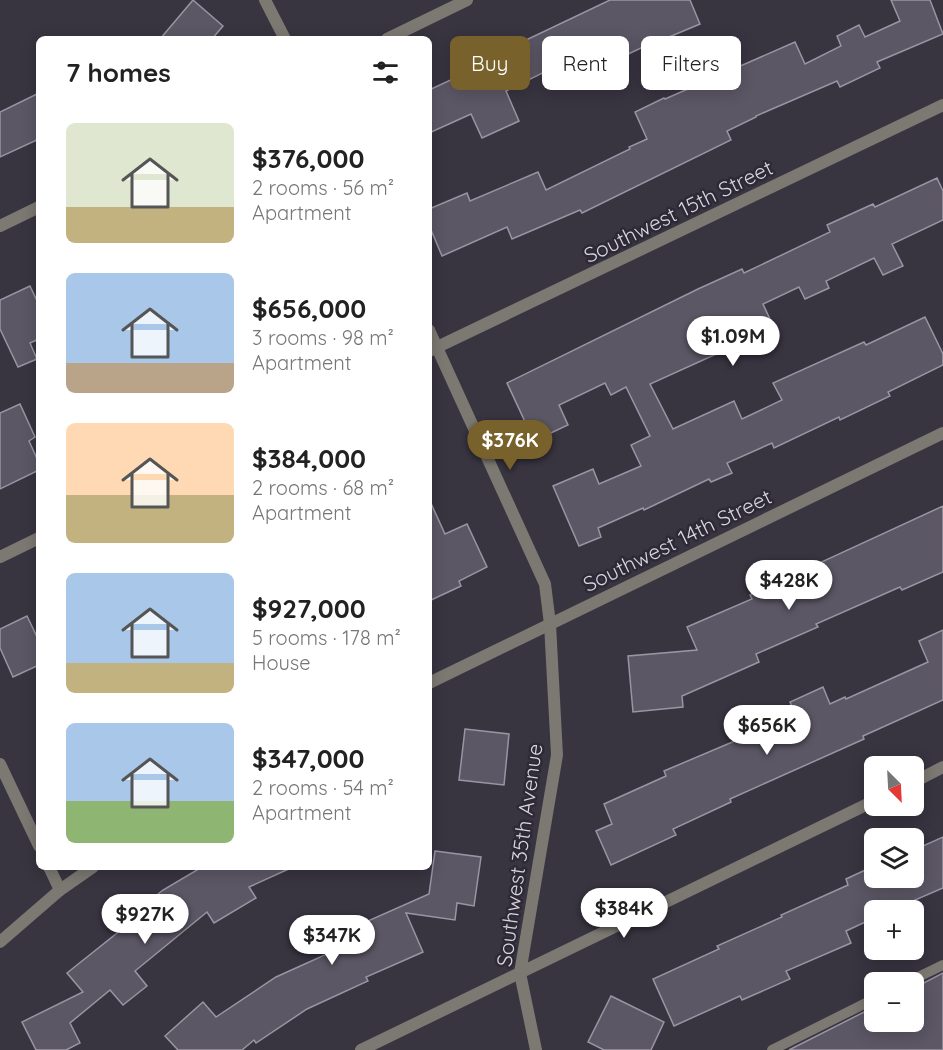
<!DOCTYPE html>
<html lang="en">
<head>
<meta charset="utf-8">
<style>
	:root { --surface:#fff; --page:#f2f2f2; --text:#222; --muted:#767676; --accent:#79612b }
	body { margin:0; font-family:Quicksand,sans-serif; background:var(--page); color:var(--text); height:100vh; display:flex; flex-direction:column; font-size:22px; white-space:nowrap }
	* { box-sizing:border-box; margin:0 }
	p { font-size:20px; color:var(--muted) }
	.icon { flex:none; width:33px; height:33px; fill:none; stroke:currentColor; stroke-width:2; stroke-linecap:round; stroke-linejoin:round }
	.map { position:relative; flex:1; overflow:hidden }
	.side { position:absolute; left:36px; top:36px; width:396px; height:834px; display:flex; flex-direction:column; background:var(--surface); border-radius:9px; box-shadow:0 3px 15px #0003 }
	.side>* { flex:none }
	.hud { position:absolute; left:450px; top:36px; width:402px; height:54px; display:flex; gap:12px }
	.needle { width:39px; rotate:156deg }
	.tools { position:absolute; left:864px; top:756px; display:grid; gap:12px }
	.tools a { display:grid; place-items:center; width:60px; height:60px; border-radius:9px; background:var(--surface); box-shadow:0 3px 15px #0003; font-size:30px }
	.price { position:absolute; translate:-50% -51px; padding:0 14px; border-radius:21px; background:#fff; color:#222; font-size:20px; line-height:39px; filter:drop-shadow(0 2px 3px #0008) }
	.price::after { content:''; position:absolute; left:50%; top:36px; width:18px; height:14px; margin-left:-9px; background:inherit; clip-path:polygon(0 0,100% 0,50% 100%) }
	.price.selected { background:var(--accent); color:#fff }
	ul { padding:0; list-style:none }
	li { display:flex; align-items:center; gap:18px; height:150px; padding:0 30px }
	li span { display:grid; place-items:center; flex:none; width:168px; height:120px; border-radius:9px; color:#555 }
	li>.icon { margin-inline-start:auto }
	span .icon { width:72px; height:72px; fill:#fffc; stroke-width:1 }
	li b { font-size:26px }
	h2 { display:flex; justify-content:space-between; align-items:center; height:72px; padding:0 30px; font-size:26px }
	.tag { padding:0 21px; border-radius:9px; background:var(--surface); box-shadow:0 3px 15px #0003; font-size:21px; line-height:54px }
	.tag.selected { background:var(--accent); color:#fff }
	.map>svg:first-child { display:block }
</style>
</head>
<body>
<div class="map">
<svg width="943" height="1050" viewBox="0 0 943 1050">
	<rect width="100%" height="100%" fill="#383440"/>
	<g fill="#5c5765" stroke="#9a95a4" stroke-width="1.5">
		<polygon points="193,0 223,26 212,39 160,39"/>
		<polygon points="610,0 690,0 700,24 657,42 656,41 609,63 604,50 585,58 583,53 506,91 519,121 482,138 471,114 429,133 429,90 505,55 503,51"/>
		<polygon points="891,0 930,0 943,34 877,62 880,68 840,87 837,81 756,116 756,117 727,131 731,140 582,213 580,210 512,239 507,227 442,256 429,225 429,209 467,193 470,201 538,172 546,190 630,149 629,147 647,139 635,112 664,98 665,99 795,42 805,64 841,46 837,36 859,25 865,37 900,21"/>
		<polygon points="39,93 39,139 0,157 0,112"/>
		<polygon points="937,178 943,191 943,220 892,244 903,266 883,275 874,258 826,281 829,288 805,299 799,287 763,304 775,330 747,343 745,341 650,384 673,429 734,401 742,419 782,400 773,383 864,342 866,345 925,317 943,354 943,365 888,392 890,396 840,420 839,417 774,448 772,443 727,463 732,473 711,482 709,479 644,510 643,508 598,528 601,537 579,546 553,486 593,469 599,484 641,466 631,445 650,436 626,387 611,395 605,383 559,405 568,425 534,441 507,383 698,289 742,269 744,273 830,232 827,225 873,204 875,207"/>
		<polygon points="30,286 39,305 39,339 30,343 37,359 18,367 0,329 0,300"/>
		<polygon points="20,404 35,437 29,441 39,463 39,470 0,489 0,413"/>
		<polygon points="429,499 445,534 467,524 487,567 459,581 461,586 429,601"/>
		<polygon points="943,506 943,572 902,590 900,587 816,624 818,627 756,654 759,662 682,696 683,707 633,712 628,656 697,650 687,627 752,599 750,595"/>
		<polygon points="27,616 39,641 39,665 13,677 0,648 0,629"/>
		<polygon points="943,630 943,700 863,736 864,739 730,799 731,802 673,829 676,835 611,865 596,831 612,824 604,804 666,776 664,771 796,715 790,702 823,687 830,704 845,697 846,699 928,662 919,641"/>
		<polygon points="465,729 509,734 504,785 459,780"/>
		<polygon points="943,837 943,888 892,910 874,910 874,918 846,931 851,943 786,971 790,979 742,1000 740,996 674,1026 653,979 719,949 717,946 782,917 781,915 848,885 846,879 874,866 874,878 914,878 914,850"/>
		<polygon points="435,851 481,857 474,906 457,903 455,920 406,913 423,952 366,977 368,981 307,1009 256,1043 254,1040 242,1050 178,1050 165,1036 203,1002 216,1017 276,977 367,936 361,924 429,894"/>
		<polygon points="202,867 293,867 249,887 256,898 214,923 207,912 135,971 147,986 123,1005 110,990 70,1023 80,1043 66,1050 36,1050 22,1022 83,992 67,973 127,925 124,921 163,890"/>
		<polygon points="943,973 943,1050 789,1050 874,1007 874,1022 914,1022 914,988"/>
		<polygon points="611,996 664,1022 651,1050 604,1050 588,1042"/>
	</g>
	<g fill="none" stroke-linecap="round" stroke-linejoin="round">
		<g stroke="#7c7872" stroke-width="10">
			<polyline points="908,982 943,965"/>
			<polyline points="772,1050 874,999"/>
		</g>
		<g stroke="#7c7872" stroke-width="12">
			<polyline points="265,0 285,39"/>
			<polyline points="387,39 467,0"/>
			<polyline points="0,226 39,207"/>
			<polyline points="429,330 545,584 550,624 557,755 520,973 536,1050"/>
			<polyline points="429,351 943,105"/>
			<polyline points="0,557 39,538"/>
			<polyline points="429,683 943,433"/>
			<polyline points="0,764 39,846"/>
			<polyline points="914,782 943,767"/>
			<polyline points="49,867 60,890"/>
			<polyline points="0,942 60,890 93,867"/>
			<polyline points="361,1050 874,801"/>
		</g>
	</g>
	<g text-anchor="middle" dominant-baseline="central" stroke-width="5" stroke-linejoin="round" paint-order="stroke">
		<g font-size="21" fill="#d9d6de" stroke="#2e2936">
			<text transform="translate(678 211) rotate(-26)">Southwest 15th Street</text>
			<text transform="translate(677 540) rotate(-26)">Southwest 14th Street</text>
			<text transform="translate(519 855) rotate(-82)">Southwest 35th Avenue</text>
		</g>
	</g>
</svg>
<div class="tools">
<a><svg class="needle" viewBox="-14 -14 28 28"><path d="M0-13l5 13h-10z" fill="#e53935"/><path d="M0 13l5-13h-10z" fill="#767676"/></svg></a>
<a><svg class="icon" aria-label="layers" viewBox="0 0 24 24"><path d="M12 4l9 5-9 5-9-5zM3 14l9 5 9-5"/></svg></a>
<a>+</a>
<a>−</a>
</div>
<b class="price" style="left:733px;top:367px">$1.09M</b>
<b class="price selected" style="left:510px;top:471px">$376K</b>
<b class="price" style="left:789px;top:611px">$428K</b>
<b class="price" style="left:767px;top:756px">$656K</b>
<b class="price" style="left:624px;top:939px">$384K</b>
<b class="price" style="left:145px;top:945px">$927K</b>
<b class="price" style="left:332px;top:966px">$347K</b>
<div class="hud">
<a class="tag selected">Buy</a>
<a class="tag">Rent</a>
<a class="tag">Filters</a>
</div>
<section class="side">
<h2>7 homes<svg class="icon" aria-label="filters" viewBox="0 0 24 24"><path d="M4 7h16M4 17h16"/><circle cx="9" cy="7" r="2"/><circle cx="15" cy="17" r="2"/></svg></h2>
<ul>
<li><span style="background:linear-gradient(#dfe7d0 70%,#c2b280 0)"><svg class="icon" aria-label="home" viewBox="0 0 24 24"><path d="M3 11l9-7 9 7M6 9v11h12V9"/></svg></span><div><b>$376,000</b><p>2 rooms · 56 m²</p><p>Apartment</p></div></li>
<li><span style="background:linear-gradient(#a9c7e8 75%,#b9a48a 0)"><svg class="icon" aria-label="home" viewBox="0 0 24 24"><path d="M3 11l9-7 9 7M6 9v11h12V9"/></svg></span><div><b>$656,000</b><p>3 rooms · 98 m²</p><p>Apartment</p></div></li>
<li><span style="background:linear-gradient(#ffd9b3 60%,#c2b280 0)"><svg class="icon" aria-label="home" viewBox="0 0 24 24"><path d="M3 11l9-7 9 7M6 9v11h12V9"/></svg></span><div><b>$384,000</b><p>2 rooms · 68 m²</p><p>Apartment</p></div></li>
<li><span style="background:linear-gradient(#a9c7e8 75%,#c2b280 0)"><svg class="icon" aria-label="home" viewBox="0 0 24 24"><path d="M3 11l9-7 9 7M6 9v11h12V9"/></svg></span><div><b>$927,000</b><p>5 rooms · 178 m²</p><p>House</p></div></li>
<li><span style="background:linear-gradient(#a9c7e8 65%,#8fb573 0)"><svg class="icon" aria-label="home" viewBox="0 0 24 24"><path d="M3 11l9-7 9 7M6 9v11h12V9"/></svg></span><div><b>$347,000</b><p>2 rooms · 54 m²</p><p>Apartment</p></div></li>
</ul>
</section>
</div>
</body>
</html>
